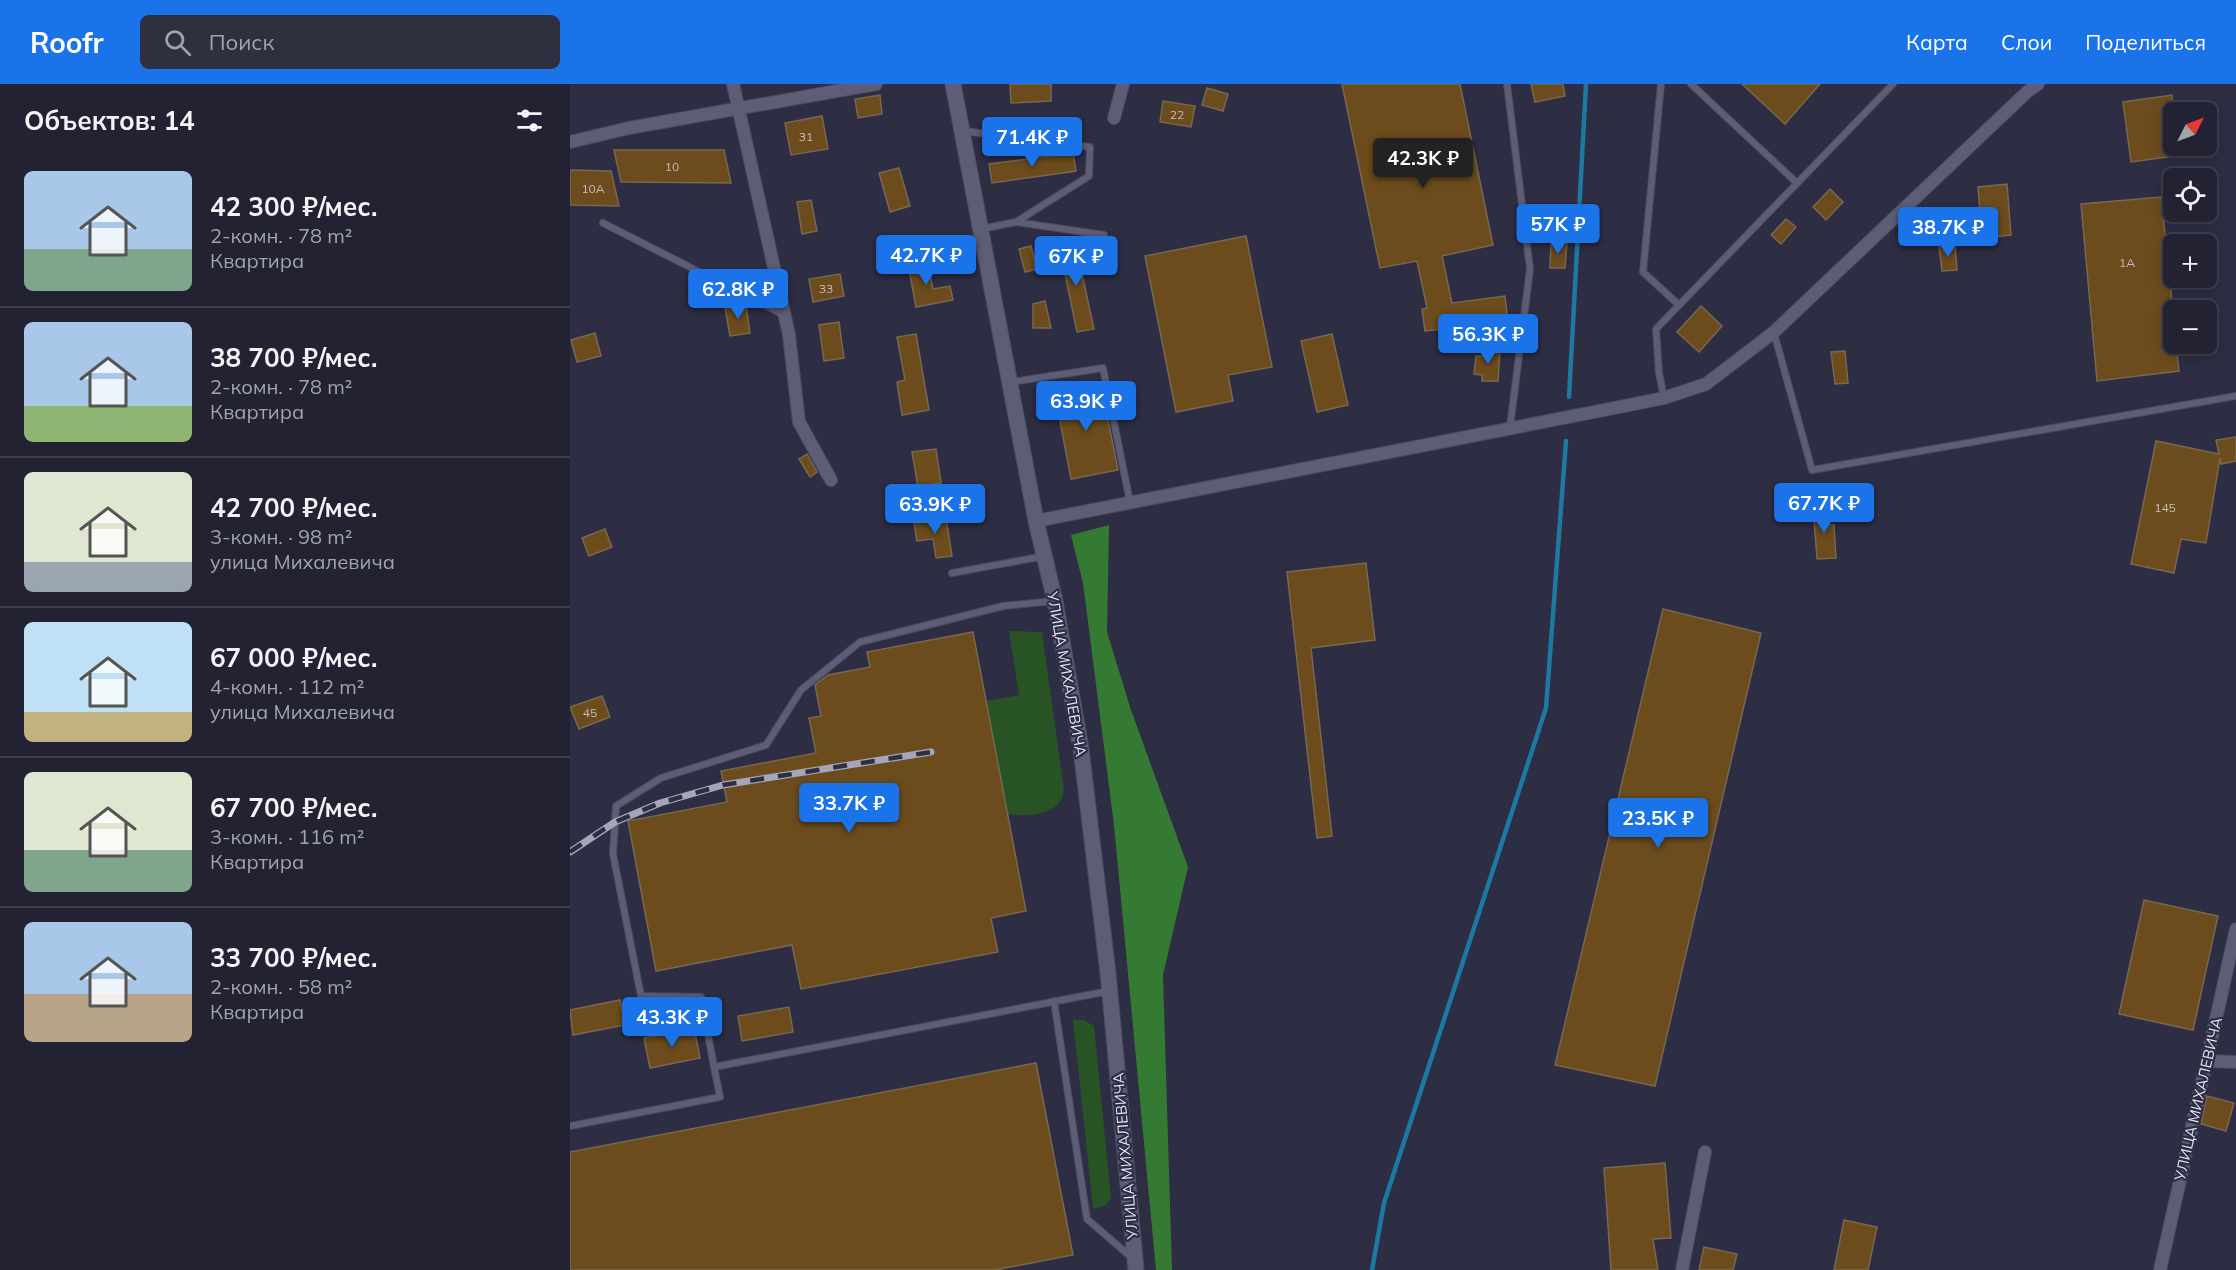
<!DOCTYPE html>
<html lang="ru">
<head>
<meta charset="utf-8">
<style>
	:root { --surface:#223; --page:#2e2f3f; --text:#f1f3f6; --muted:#a2a4ac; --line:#3f3f4e; --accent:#1a73e8 }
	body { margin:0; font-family:Mulish,sans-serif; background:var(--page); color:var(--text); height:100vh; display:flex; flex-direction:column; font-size:22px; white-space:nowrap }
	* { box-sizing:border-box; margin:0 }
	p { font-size:20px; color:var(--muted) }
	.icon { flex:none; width:33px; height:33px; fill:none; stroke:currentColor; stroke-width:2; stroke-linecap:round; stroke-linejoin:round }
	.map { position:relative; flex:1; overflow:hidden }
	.side { display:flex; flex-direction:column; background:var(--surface); width:570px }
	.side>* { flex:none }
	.needle { width:39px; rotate:48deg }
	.fabs { position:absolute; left:1593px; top:18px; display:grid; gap:12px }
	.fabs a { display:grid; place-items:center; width:54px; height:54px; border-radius:9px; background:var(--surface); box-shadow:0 3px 15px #0003,0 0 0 2px var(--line); font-size:30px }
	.price { position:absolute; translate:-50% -51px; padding:0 14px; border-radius:6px; background:var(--accent); color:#fff; font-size:20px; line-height:39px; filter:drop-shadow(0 2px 3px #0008) }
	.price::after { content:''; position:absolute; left:50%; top:36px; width:18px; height:14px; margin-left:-9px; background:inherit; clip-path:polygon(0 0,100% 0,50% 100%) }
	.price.active { background:#222; color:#fff }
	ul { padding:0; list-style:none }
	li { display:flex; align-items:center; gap:18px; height:150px; padding:0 24px }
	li+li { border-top:2px solid var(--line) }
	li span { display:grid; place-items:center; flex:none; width:168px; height:120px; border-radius:9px; color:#555 }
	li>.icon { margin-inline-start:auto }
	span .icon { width:72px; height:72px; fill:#fffc; stroke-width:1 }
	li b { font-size:26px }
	h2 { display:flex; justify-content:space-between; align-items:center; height:72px; padding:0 24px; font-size:26px }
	header { display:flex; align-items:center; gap:36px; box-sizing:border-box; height:84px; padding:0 30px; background:var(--accent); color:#fff }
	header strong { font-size:28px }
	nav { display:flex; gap:33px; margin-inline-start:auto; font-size:21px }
	.search { width:420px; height:54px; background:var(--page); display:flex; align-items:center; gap:15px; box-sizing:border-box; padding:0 21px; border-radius:9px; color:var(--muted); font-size:22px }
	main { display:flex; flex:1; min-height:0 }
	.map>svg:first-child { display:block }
</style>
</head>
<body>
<header>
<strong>Roofr</strong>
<div class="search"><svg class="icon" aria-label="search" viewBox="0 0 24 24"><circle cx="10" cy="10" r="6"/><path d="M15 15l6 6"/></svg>Поиск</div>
<nav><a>Карта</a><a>Слои</a><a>Поделиться</a></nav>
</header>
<main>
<section class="side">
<h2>Объектов: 14<svg class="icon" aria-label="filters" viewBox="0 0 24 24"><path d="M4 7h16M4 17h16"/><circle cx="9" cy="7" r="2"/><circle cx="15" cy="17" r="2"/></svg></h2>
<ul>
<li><span style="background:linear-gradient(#a9c7e8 65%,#7fa58c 0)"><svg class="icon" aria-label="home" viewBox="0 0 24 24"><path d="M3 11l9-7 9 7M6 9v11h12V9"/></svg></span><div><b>42 300 ₽/мес.</b><p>2-комн. · 78 m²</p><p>Квартира</p></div></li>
<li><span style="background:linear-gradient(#a9c7e8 70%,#8fb573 0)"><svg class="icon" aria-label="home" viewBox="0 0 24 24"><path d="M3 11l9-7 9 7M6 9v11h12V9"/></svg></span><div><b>38 700 ₽/мес.</b><p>2-комн. · 78 m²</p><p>Квартира</p></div></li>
<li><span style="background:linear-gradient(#dfe7d0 75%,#9aa5b1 0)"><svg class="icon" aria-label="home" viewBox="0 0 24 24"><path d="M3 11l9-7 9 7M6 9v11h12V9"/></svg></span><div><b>42 700 ₽/мес.</b><p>3-комн. · 98 m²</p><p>улица Михалевича</p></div></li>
<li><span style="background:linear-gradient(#bfe0f5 75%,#c2b280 0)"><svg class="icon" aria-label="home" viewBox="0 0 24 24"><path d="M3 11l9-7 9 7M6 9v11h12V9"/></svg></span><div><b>67 000 ₽/мес.</b><p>4-комн. · 112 m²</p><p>улица Михалевича</p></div></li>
<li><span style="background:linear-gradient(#dfe7d0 65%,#7fa58c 0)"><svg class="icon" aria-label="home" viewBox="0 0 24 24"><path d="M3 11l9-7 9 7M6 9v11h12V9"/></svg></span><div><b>67 700 ₽/мес.</b><p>3-комн. · 116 m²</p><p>Квартира</p></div></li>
<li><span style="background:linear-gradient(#a9c7e8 60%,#b9a48a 0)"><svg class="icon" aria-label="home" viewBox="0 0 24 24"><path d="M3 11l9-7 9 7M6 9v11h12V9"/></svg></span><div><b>33 700 ₽/мес.</b><p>2-комн. · 58 m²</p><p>Квартира</p></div></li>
</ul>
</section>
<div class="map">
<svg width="1666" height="1186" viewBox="0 0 1666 1186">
	<rect width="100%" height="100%" fill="#2d2d44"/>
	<g fill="#285325">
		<path d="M 439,547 L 472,548 L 494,706 C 493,709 492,716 489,719 C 478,732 453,733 438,730 L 416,617 L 449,611 Z"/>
		<polygon points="503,936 514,936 524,942 541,1114 536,1121 523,1125"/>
	</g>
	<polygon fill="#357a32" points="539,441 537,548 561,626 618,783 593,891 602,1186 586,1186 544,741 513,499 501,451"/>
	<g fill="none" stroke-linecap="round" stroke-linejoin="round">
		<g stroke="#1d79a0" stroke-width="4.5">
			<polyline points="999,313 1016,0"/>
			<polyline points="802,1186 814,1119 976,624 996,357"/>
		</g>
	</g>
	<g fill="#6c4c1d" stroke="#796750" stroke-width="1.5">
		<polygon points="440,0 481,0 481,17 441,19"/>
		<polygon points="772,0 890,0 923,161 872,172 882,219 935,212 938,237 855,247 852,225 857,224 847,177 810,184"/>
		<polygon points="961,0 993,0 995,12 965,18"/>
		<polygon points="1172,0 1250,0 1215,40"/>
		<polygon points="637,4 658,10 653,27 632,21"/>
		<polygon points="310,11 312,30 288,34 285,15"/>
		<polygon points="1602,11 1604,72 1561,78 1553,18"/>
		<polygon points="593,17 625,22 621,43 590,38"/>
		<polygon points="252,32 258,65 221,71 215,39"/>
		<polygon points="44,66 154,66 161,99 51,98"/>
		<polygon points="503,69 506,87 422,99 419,80"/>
		<polygon points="329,84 340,122 320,128 309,89"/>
		<polygon points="0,86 41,87 49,122 0,121"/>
		<polygon points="1437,100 1441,151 1412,154 1408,103"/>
		<polygon points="1260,105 1273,118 1256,136 1243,123"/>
		<polygon points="1591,113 1604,235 1604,260 1606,260 1609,287 1527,297 1511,120"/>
		<polygon points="241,116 247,147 232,150 227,118"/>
		<polygon points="1216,135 1226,143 1211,160 1201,151"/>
		<polygon points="676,152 702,283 658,291 663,317 606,328 575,172"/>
		<polygon points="505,158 524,245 507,248 489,161"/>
		<polygon points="981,158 997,159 995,184 980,184"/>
		<polygon points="1385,161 1387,186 1372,187 1369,162"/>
		<polygon points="461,162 467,185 455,188 449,165"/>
		<polygon points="357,176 363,205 380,202 383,216 346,223 338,180"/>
		<polygon points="270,190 274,212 243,218 239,195"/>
		<polygon points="475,217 481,244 463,244 463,220"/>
		<polygon points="176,221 180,249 160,252 155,224"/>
		<polygon points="1131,222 1152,242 1129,268 1107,248"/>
		<polygon points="269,238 274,274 254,277 249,241"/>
		<polygon points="25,249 31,272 7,278 1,256"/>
		<polygon points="346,250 359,326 332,331 327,298 335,296 327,253"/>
		<polygon points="762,250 778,321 747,328 731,257"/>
		<polygon points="913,266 930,267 928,297 912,297 912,291 904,290 906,272 911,272"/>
		<polygon points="1275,267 1278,299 1265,300 1261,268"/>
		<polygon points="531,301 548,386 501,395 485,310"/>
		<polygon points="1666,353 1666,377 1651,380 1650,374 1636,459 1611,455 1604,489 1561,480 1586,357 1649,370 1646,356"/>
		<polygon points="366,365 371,399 348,403 342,368"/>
		<polygon points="237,370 247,388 240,393 229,375"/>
		<polygon points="1257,421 1259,441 1264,441 1266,474 1247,475 1243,422"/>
		<polygon points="376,433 382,472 366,474 363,455 347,457 344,439"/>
		<polygon points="35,445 42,463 19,472 12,454"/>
		<polygon points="796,479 805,556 741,564 762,752 747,754 717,488"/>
		<polygon points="1093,525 1191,549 1085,1002 985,981"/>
		<polygon points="403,548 456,827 421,834 428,868 231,905 222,861 86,887 58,737 157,718 151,687 246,669 239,634 251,632 245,601 258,591 300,583 297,568"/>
		<polygon points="32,612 40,633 9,645 0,623"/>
		<polygon points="1574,816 1648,832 1623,946 1549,930"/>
		<polygon points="50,916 55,941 3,951 0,926"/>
		<polygon points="219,923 223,948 172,957 168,932"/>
		<polygon points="124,944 130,974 80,984 74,954"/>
		<polygon points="466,979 503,1171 425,1186 0,1186 0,1068"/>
		<polygon points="1637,1012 1664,1019 1656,1047 1631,1040"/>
		<polygon points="1095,1079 1101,1154 1083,1155 1088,1186 1041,1186 1034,1084"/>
		<polygon points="1274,1136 1307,1143 1298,1186 1264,1186"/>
		<polygon points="1134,1163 1167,1170 1163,1186 1129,1186"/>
	</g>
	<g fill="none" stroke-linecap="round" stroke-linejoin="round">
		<g stroke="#4c4b5f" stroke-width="8">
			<g id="service">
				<polyline points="937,0 960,185 940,343"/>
				<polyline points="1091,0 1073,188 1109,221"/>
				<polyline points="1121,0 1227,99"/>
				<polyline points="394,47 520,63 519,92 446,138"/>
				<polyline points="33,139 214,231"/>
				<polyline points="411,145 446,138 534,151"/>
				<polyline points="1204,249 1242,386 1666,312"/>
				<polyline points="441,298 533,284 560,418"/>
				<polyline points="1094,314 1089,289 1086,245 1323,0"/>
				<polyline points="382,489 475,472"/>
				<polyline points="484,917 517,1135 561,1173"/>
				<polyline points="144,983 131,913 71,912 43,770 46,722 91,694 196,661 231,606 290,558 433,522 484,517"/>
				<polyline points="0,1042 150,1013 144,983 539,907"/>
			</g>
		</g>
		<g stroke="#4c4b5f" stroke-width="14">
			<g id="minor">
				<polyline points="163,0 219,251 229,338 261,396"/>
				<polyline points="544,34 553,0"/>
				<polyline points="0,58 59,44 306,0"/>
				<polyline points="466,437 1029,327 1094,314 1136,300 1204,248 1457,8 1468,0"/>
				<polyline points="1637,977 1666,978"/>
				<polyline points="1112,1186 1135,1068"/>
				<polyline points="1590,1186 1666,845"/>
			</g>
		</g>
		<g stroke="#4c4b5f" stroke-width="17">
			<polyline id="tertiary" points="383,0 466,437 485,517 511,665 538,889 566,1186"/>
		</g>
		<use href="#service" stroke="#5d5d77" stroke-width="6"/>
		<use href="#minor" stroke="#5d5d77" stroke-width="12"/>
		<use href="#tertiary" stroke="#5d5d77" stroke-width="15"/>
		<g stroke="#a6a6b8" stroke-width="7">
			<polyline id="rail" points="0,768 45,738 90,719 153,701 361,668"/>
		</g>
		<use href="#rail" stroke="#2d2d44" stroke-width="4.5" stroke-dasharray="14" stroke-linecap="butt"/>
	</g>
	<g text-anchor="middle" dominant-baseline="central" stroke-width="4.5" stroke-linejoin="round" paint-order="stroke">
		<g font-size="12" fill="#c7bfbf">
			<text x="607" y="30">22</text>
			<text x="236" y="52">31</text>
			<text x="102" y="82">10</text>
			<text x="23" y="104">10А</text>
			<text x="1557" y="178">1А</text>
			<text x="256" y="204">33</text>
			<text x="1595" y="423">145</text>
			<text x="20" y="628">45</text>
		</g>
		<g font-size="15" fill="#e5e5f5" stroke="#2d2d44">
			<text transform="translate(497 590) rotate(80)">УЛИЦА МИХАЛЕВИЧА</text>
			<text transform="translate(1628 1015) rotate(-77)">УЛИЦА МИХАЛЕВИЧА</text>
			<text transform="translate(555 1072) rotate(-95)">УЛИЦА МИХАЛЕВИЧА</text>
		</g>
	</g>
</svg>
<div class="fabs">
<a><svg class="needle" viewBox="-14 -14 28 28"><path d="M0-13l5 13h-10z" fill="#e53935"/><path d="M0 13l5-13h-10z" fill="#a2a4ac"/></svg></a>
<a><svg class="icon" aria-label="locate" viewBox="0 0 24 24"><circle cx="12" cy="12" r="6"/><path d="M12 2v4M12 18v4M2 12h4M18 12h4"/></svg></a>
<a>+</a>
<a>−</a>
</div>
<b class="price" style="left:462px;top:84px">71.4K ₽</b>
<b class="price active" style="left:853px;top:105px">42.3K ₽</b>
<b class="price" style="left:988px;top:171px">57K ₽</b>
<b class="price" style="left:1378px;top:174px">38.7K ₽</b>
<b class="price" style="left:356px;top:202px">42.7K ₽</b>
<b class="price" style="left:506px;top:203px">67K ₽</b>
<b class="price" style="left:168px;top:236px">62.8K ₽</b>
<b class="price" style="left:918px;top:281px">56.3K ₽</b>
<b class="price" style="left:516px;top:348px">63.9K ₽</b>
<b class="price" style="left:1254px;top:450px">67.7K ₽</b>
<b class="price" style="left:365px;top:451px">63.9K ₽</b>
<b class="price" style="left:279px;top:750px">33.7K ₽</b>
<b class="price" style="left:1088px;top:765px">23.5K ₽</b>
<b class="price" style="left:102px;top:964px">43.3K ₽</b>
</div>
</main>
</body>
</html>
